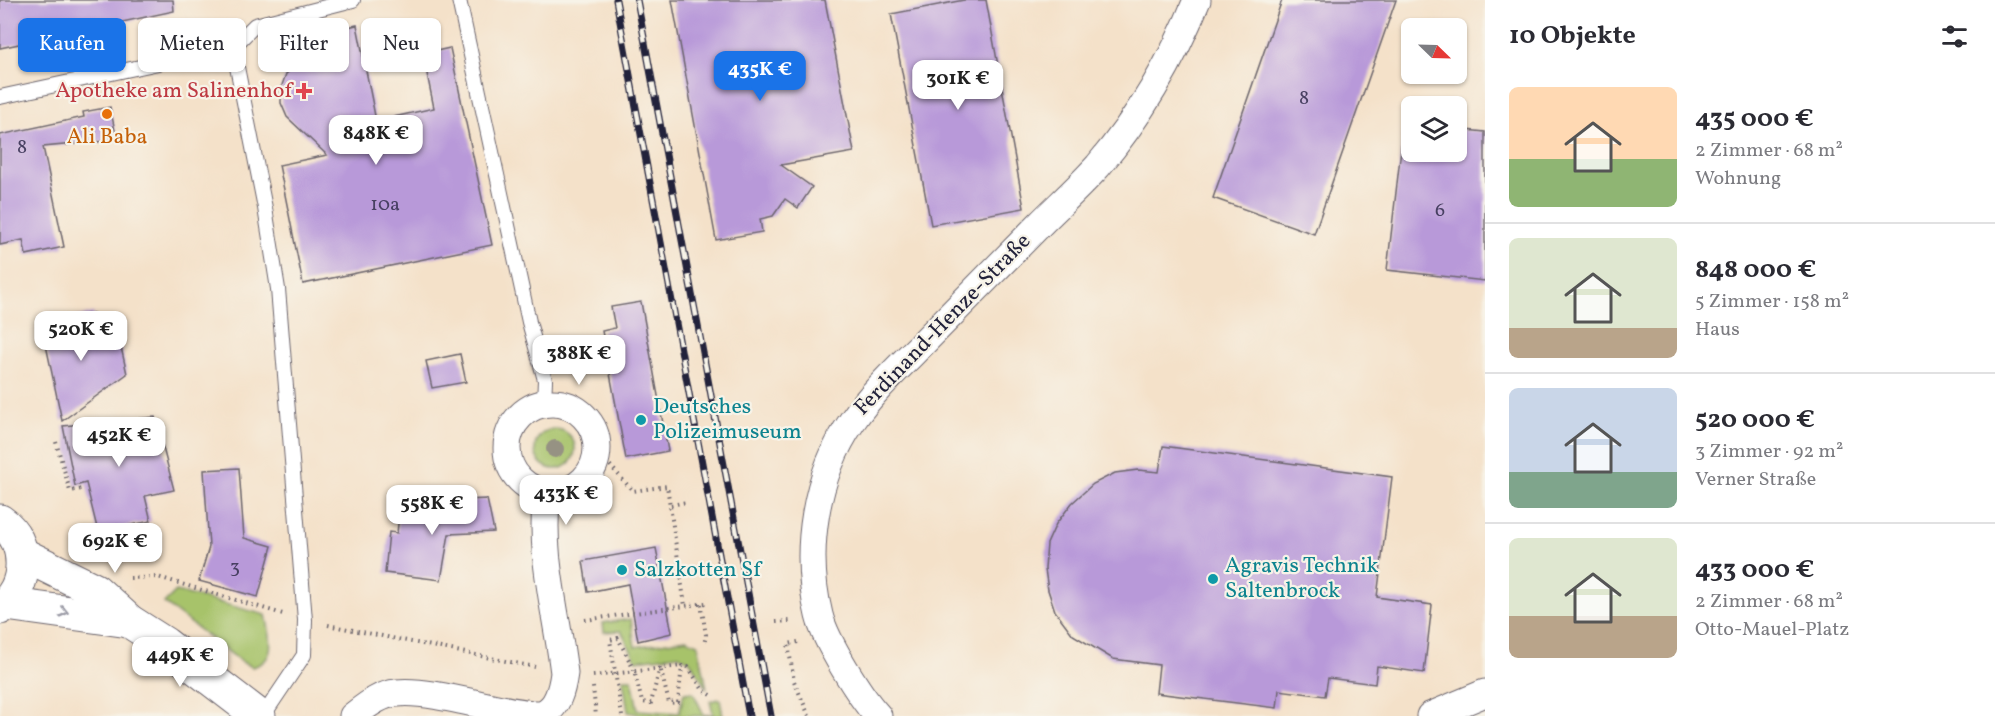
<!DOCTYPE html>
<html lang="de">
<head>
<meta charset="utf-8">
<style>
	:root { --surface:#fff; --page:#f2f2f3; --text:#2b2b33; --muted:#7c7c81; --line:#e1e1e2; --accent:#1a73e8 }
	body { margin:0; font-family:Vollkorn,serif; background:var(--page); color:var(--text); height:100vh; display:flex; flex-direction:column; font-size:22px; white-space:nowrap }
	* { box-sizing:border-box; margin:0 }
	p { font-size:20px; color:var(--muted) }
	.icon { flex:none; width:33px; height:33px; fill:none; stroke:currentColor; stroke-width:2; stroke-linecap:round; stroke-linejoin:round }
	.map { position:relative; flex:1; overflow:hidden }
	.sheet { display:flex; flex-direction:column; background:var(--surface); width:510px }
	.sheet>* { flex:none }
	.hud { position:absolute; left:18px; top:18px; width:570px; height:54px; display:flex; gap:12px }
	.needle { width:39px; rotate:113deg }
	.buttons { position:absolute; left:1401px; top:18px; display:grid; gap:12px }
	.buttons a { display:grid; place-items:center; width:66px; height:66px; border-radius:9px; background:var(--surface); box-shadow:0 2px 4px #0004; font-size:30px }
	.price { position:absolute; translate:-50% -51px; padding:0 14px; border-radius:12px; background:#fff; color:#222; font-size:20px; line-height:39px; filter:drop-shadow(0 2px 3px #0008) }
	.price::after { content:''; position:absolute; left:50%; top:36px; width:18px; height:14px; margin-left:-9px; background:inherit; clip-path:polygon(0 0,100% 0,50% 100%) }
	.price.active { background:var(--accent); color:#fff }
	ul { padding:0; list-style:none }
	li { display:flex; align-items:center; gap:18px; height:150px; padding:0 24px }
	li+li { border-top:2px solid var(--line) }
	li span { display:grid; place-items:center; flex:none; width:168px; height:120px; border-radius:9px; color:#555 }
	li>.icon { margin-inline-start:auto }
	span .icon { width:72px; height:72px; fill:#fffc; stroke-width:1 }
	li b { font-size:26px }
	h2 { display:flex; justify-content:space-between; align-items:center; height:72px; padding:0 24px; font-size:26px }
	.pill { padding:0 21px; border-radius:9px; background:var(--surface); box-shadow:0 2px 4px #0004; font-size:21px; line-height:54px }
	.pill.active { background:var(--accent); color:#fff }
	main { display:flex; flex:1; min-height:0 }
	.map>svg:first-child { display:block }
</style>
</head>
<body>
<main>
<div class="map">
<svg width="1485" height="716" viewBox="0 0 1485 716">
	<rect width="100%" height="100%" fill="#f7f3e8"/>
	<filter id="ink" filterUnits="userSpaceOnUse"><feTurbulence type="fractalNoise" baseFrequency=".0167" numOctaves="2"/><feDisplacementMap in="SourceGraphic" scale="12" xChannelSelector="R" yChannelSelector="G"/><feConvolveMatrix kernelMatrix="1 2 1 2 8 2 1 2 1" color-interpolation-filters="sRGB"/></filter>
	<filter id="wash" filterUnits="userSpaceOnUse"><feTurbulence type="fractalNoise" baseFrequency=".008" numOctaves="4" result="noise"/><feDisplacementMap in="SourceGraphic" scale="24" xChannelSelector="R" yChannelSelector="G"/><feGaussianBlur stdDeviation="1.35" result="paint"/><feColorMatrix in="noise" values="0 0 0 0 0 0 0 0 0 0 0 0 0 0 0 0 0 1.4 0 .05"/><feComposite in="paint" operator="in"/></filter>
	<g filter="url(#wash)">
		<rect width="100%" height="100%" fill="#f4e1c9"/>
		<g fill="#a7c36a" stroke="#647252" stroke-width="1.5">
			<circle cx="555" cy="449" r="20"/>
			<path d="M 176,591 L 266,615 C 270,636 279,660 252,667 L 242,662 L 164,603 Z"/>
			<polygon points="631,619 635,647 686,639 698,644 707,689 690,661 679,655 636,660 621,631 604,632 603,623"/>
			<polygon points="623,679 632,679 638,710 679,713 684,693 693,692 704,715 713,714 710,701 720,699 723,716 645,716 628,712"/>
		</g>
		<g id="blocks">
			<g fill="#b899d9">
				<polygon points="0,0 173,0 174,11 0,48"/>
				<polygon points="672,0 825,0 854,152 781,165 812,187 798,208 785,199 773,216 760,219 762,232 716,240"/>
				<polygon points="964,0 986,0 1024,208 931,225 891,14"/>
				<polygon points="1282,0 1396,0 1314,234 1213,198"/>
				<polygon points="357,25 376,121 434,108 423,54 450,48 492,245 303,284 279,165 327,155 287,117 281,103 281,88 286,74 298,64 293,39"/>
				<polygon points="110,107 117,140 43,147 64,247 26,255 23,240 0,245 0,135 84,117 83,112"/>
				<polygon points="1404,123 1412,124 1412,152 1456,152 1456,129 1485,132 1485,281 1387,270"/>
				<polygon points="641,302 668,451 626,459 602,331 615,328 611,307"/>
				<polygon points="93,313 96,325 110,346 121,347 127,374 62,421 42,326"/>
				<polygon points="460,354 466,382 432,388 426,361"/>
				<polygon points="155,417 174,490 145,496 151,521 98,532 86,483 75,486 63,426"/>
				<polygon points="1163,446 1392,477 1377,597 1432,605 1424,673 1377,666 1375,684 1328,678 1325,696 1279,690 1277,708 1156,693 1159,665 1113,659 1073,635 1055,611 1048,590 1045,569 1047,544 1056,524 1072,503 1093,484 1115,473 1138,470 1159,472"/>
				<polygon points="239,468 244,538 272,546 258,597 199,581 209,547 204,470"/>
				<polygon points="487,499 494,532 449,534 441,580 385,573 389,532 397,533 400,506 418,508 419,501 463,506 464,500"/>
				<polygon points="656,548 672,633 638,641 628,584 588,592 583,561"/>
			</g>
		</g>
	</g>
	<g filter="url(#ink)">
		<use href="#blocks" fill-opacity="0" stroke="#6c656d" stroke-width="1.5"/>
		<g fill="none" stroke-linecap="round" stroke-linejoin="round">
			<g stroke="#6c656d" stroke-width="16">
				<g id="service">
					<polyline points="459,0 529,322 545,380 544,403"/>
					<polyline points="233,47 265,208 278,289 305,620 304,655 263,716"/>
					<polyline points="0,97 233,47 255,25 353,0"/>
				</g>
			</g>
			<g stroke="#6c656d" stroke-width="29">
				<g id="minor">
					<circle cx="552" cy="448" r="45"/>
					<path d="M 353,716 C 366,706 380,694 397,693 C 437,689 510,716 541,714 C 558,709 562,688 564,673 C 557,613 539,555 547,494"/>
					<path d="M 878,716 C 860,697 825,640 819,615 C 803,550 815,475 853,420 C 872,392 899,367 923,343 C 962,303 1001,264 1040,224 C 1059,205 1080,186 1098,166 C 1141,115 1172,62 1197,0"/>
					<polyline points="1430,716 1485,693"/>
				</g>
			</g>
			<g stroke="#6c656d" stroke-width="35">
				<g id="secondary">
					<polyline points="22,554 95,590 129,621 165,644 259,716"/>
					<polyline points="6,604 129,621"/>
				</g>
			</g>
			<g stroke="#6c656d" stroke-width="35">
				<path id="primary" d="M 0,521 C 30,541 29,588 0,608"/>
			</g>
			<g stroke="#6c656d" stroke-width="4" stroke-dasharray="1.5 4.5" stroke-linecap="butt">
				<polyline points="56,442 70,491 82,489"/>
				<polyline points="598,452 633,491 667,486 685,606"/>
				<polyline points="671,505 687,502"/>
				<polyline points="130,578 158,577 283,614"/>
				<polyline points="701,604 706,635 704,645"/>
				<polyline points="585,620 706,603"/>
				<polyline points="776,622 790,621"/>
				<polyline points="328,625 535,667"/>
				<polyline points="798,642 788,644 794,681 809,716"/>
				<polyline points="593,676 682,666"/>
				<polyline points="593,687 596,716"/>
				<polyline points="622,716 610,640 618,638 634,670 642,702 651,703 660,667 669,703 678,702 682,666 688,667 703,690 713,696"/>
			</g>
			<use href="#service" stroke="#fff" stroke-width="14"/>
			<use href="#minor" stroke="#fff" stroke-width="27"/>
			<use href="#secondary" stroke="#fff" stroke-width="33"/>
			<use href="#primary" stroke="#fff" stroke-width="33"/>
			<g stroke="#22223b" stroke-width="7">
				<g id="rail">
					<polyline points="616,0 749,716"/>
					<polyline points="637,0 771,716"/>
				</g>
			</g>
			<use href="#rail" stroke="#f7f3e8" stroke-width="4.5" stroke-dasharray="14" stroke-linecap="butt"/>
		</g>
		<circle fill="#969283" cx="555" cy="449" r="9"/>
		<defs><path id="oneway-chevron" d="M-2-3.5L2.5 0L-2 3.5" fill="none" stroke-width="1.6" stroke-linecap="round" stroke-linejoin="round" transform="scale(1.5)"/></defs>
		<use stroke="#9c9ca7" href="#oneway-chevron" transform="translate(64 612) rotate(13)"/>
	</g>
	<path fill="#e0444e" stroke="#f7f3e8" stroke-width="2" d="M301 82h6v6h6v6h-6v6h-6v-6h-6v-6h6z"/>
	<circle fill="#e8710a" stroke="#f7f3e8" stroke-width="2" cx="107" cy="114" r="6"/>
	<g fill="#0f9aa8" stroke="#f7f3e8" stroke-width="2">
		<circle cx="641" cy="420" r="6"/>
		<circle cx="622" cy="570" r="6"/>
		<circle cx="1213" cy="579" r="6"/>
	</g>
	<g text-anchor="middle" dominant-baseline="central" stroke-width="4.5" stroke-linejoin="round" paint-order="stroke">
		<g font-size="20" fill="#484062">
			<text x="1304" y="99">8</text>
			<text x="22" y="148">8</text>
			<text x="385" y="205">10a</text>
			<text x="1440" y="211">6</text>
			<text x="235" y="568">3</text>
		</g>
		<g font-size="22" fill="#be3a42" stroke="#f7f3e8" text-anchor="end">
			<text x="292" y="91">Apotheke am Salinenhof</text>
		</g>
		<g font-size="22" fill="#c56008" stroke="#f7f3e8">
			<text x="107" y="137">Ali Baba</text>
		</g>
		<g font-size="22" fill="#22223b" stroke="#f7f3e8">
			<text transform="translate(943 325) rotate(-46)">Ferdinand-Henze-Straße</text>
		</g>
		<g font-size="22" fill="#0d838f" stroke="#f7f3e8" text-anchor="start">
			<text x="653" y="407">Deutsches<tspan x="653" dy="25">Polizeimuseum</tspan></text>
			<text x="1225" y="566">Agravis Technik<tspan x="1225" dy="25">Saltenbrock</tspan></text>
			<text x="634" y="570">Salzkotten Sf</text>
		</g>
	</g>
</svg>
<div class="buttons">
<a><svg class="needle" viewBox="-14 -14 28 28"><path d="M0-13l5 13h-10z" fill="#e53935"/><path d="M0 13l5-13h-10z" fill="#7c7c81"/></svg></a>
<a><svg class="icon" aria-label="layers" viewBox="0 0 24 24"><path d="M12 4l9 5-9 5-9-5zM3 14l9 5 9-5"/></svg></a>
</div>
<b class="price active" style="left:760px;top:102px">435K €</b>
<b class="price" style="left:958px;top:111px">301K €</b>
<b class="price" style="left:376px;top:166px">848K €</b>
<b class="price" style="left:81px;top:362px">520K €</b>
<b class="price" style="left:579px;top:386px">388K €</b>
<b class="price" style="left:119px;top:468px">452K €</b>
<b class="price" style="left:566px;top:526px">433K €</b>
<b class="price" style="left:432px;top:536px">558K €</b>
<b class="price" style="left:115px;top:574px">692K €</b>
<b class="price" style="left:180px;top:688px">449K €</b>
<div class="hud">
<a class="pill active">Kaufen</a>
<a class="pill">Mieten</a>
<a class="pill">Filter</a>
<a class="pill">Neu</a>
</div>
</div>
<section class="sheet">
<h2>10 Objekte<svg class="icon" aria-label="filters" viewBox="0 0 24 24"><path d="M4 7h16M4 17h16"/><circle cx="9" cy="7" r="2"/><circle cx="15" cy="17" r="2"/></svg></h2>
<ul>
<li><span style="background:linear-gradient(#ffd9b3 60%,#8fb573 0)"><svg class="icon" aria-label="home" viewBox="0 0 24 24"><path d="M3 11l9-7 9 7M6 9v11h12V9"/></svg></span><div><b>435 000 €</b><p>2 Zimmer · 68 m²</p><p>Wohnung</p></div></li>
<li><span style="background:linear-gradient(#dfe7d0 75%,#b9a48a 0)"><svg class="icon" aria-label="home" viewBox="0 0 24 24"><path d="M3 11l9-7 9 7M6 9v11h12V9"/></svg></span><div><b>848 000 €</b><p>5 Zimmer · 158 m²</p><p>Haus</p></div></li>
<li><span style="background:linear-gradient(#c9d6e8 70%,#7fa58c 0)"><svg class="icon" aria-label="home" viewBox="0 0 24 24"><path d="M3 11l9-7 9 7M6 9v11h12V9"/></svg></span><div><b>520 000 €</b><p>3 Zimmer · 92 m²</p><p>Verner Straße</p></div></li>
<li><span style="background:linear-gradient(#dfe7d0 65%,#b9a48a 0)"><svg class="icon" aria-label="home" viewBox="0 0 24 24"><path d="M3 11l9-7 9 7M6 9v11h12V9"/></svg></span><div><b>433 000 €</b><p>2 Zimmer · 68 m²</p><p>Otto-Mauel-Platz</p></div></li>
</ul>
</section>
</main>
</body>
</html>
